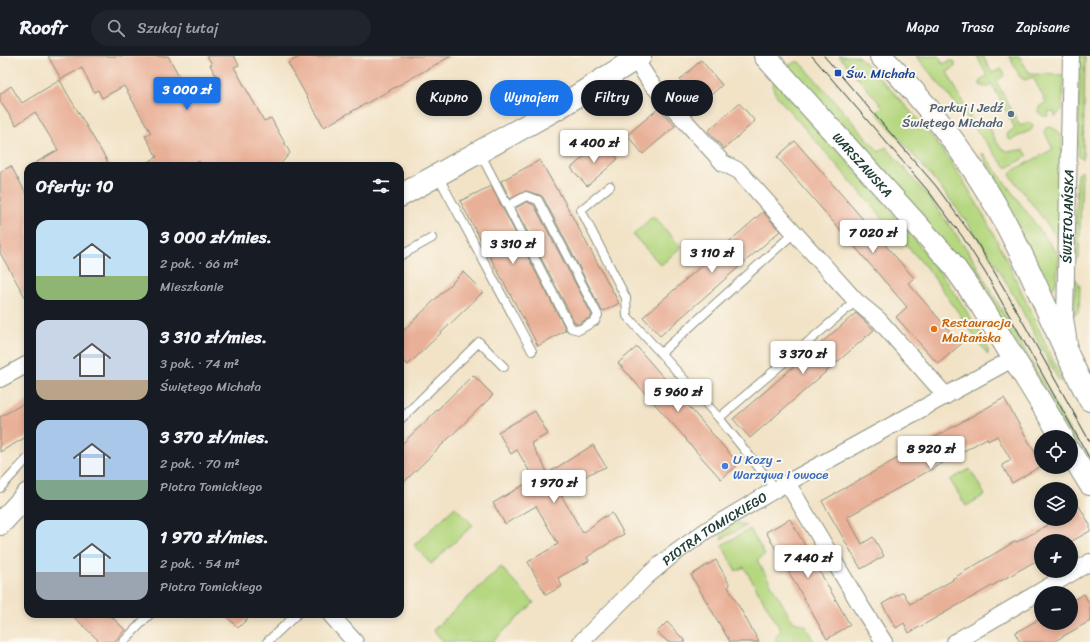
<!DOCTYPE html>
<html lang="pl">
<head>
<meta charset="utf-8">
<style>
	:root { --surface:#171b24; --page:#20242c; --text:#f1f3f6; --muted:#9ea1a6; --line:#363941; --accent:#1a73e8 }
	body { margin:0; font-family:Sriracha,sans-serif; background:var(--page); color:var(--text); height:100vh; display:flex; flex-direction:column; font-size:15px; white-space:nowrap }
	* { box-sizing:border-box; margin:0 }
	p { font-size:13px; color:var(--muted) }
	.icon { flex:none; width:22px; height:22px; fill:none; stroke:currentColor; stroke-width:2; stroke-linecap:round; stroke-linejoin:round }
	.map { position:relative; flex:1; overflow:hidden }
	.panel { position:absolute; left:24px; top:106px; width:380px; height:456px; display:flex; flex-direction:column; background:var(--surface); border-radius:12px; box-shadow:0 2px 6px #0003 }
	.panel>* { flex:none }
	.top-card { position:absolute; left:416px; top:24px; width:380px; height:36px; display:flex; gap:8px }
	.controls { position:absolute; left:1034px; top:374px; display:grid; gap:8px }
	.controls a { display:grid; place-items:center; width:44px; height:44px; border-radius:50%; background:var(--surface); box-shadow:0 2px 6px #0003; font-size:20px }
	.price { position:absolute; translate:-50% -34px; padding:0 9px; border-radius:4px; background:#fff; color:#222; font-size:13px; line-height:26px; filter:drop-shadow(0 1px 2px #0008) }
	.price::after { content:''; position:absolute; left:50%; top:24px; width:12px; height:9px; margin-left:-6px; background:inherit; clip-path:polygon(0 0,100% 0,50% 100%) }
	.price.active { background:var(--accent); color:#fff }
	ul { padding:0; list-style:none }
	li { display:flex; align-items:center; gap:12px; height:100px; padding:0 12px }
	li span { display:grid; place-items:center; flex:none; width:112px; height:80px; border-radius:12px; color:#555 }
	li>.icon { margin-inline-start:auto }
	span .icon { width:48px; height:48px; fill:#fffc; stroke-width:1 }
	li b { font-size:17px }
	h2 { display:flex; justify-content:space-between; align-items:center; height:48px; padding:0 12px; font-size:17px }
	.pill { padding:0 14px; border-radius:18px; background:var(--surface); box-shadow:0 2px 6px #0003; font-size:14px; line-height:36px }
	.pill.active { background:var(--accent); color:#fff }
	header { display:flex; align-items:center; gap:24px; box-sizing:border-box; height:56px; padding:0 20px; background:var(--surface); border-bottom:1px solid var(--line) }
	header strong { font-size:19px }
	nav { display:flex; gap:22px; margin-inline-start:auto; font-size:14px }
	.search { width:280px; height:36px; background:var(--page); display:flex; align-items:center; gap:10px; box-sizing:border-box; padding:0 14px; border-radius:22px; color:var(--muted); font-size:15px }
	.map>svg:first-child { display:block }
</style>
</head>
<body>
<header>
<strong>Roofr</strong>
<div class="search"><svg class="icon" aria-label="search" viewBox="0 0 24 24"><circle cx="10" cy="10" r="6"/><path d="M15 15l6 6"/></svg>Szukaj tutaj</div>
<nav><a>Mapa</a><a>Trasa</a><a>Zapisane</a></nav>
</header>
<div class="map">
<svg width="1090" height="586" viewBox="0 0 1090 586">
	<rect width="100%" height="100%" fill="#fbf7ec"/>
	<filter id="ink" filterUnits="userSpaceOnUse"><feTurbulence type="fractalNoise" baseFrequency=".025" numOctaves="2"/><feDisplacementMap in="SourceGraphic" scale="8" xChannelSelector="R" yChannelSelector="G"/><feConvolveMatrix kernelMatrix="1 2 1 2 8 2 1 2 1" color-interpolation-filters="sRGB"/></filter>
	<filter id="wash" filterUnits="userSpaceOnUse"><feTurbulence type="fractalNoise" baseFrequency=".012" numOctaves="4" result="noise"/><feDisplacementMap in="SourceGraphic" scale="16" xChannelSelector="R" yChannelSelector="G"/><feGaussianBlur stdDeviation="0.9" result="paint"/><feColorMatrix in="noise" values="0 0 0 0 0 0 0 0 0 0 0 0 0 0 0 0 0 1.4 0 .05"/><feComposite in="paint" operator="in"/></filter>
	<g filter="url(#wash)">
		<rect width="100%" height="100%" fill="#f2e3c7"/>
		<g fill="#b5d780" stroke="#6a8a5a">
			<path d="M 839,0 L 858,0 C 891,33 923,67 950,105 C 997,173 1028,252 1063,326 L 1059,325 C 1033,276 1008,224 976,179 C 946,135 911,96 876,56 L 882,50 Z"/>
			<path d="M 916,0 L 939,0 L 943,8 L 949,5 L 954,5 L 955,7 L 955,11 L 947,16 L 976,71 L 982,68 L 987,68 C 994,77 996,93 1008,95 C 1014,96 1018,93 1024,94 L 1028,100 L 1009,111 L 1005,111 L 955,47 Z"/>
			<polygon points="977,0 983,0 992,17 1001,13 1004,15 1004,20 996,25 1020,70 1026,67 1031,67 1033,71 1031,74 1013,83 1010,84 1007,81 1008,77 1015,72 992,28 985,31 980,29 980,25 987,20"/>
			<polygon points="1009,0 1019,0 1030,18 1064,19 1062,54 1055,61 1055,57 1049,55 1048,60 1043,60 1038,56 1039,51 1046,46 1033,21 1025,24 1020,21"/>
			<polygon points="1080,0 1085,0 1083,103 1078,100"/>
			<polygon points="795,6 799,6 802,8 879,96 886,91 932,145 970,198 1085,402 1084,403 1066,372 788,10"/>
			<path d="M 773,24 C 842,101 917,175 972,264 C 978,274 990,286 988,299 L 930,216 L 779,43 C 775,37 770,31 773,24 Z"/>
			<polygon points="1051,71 1058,75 1062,82 1060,185 1010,119 1012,115 1053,93 1044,75 1046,72"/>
			<polygon points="983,97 1059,200 1056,227 1054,231 1050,233 1047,232 1001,141 982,98"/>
			<polygon points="1082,115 1079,202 1075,202 1077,118"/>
			<polygon points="653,160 681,191 661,209 633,179"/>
			<polygon points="1075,222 1080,230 1079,255 1074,259"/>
			<polygon points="970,413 985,439 966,450 950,424"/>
			<polygon points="455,451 473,469 431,508 414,489"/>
			<path d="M 738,467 L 746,470 L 721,483 C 723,473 728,469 738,467 Z"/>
			<polygon points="750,473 765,499 757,504 793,566 805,569 814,586 776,586 776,581 781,574 744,511 736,515 722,489"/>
			<polygon points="501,511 534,547 492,586 444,586 433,574"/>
		</g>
		<g id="blocks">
			<g fill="#e9b098">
				<polygon points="48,0 168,0 193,45 221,29 210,9 212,8 207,0 234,0 239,9 234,11 264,65 271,62 290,97 279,110 202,110 199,105 191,110 141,110 157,101 145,80 151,77 124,30 102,42 98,34 94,36 82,12 61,23"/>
				<polygon points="301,0 451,0 324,71 288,7"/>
				<polygon points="701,4 722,29 701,48 680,24"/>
				<polygon points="60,24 67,37 110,110 30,110 58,94 35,56 16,69 0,45 0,38 11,30 22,47"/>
				<polygon points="739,47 755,65 724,93 708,75"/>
				<polygon points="659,52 675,70 643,98 627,79"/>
				<polygon points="602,85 618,103 587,130 571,112"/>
				<polygon points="795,85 914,222 908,227 961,288 938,308 896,261 907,251 777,101"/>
				<polygon points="540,104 557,134 558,134 619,247 606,254 602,255 543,141 540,139 526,135 510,143 501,125"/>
				<polygon points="11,110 28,141 28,246 0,197 0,116"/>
				<polygon points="491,130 566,274 538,290 460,145"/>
				<polygon points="527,146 534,149 592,259 591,261 578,268 575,267 515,152"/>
				<polygon points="763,156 780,175 660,280 643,261"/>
				<polygon points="463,216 483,236 408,309 400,301 400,278"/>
				<polygon points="856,257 874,274 750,382 733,363"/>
				<polygon points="637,291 737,406 735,407 737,410 721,423 686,384 687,384 618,307"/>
				<polygon points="473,319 493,339 400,430 400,390"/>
				<polygon points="1004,342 1041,407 1041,410 1012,427 1002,409 1011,404 997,380 988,385 987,382 847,461 862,488 873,481 884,500 861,513 822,445"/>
				<polygon points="28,345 28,380 0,396 0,361"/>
				<polygon points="535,355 548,378 531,387 548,417 593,389 606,411 589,418 561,439 583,477 602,462 612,457 624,478 587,501 589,505 558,522 562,530 546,539 528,506 558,488 536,450 505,468 493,447 534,423 517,394 511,398 498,376"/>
				<polygon points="1079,450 1090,469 1090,475 1072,485 1041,485 1041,502 909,577 904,567 896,572 882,548 903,536 910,548 953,524 952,523 1009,489 1016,485 1017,486 1048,469 1048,468 1056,463 1071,463 1071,454"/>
				<polygon points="790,463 850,569 827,583 766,476"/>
				<polygon points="716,504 730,529 728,531 759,586 730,586 691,519"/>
				<polygon points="1084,538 1090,549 1090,565 1053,586 1020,586 1015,577 1041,562 1041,567 1071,567 1071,545"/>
				<polygon points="71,558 109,558 125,574 114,586 100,586"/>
				<polygon points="224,558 252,558 238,572"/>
				<polygon points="667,566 686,586 668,586 657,576"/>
			</g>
		</g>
	</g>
	<g filter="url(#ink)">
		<use href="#blocks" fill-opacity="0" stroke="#88907e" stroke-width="1"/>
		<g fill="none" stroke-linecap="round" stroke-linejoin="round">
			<g stroke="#88907e" stroke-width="10">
				<g id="lane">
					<polyline points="480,97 571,272 579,274 595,265 598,259 538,144 526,140 508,150"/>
					<polyline points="438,120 532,295"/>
					<polyline points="610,130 581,154 626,242 627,260 719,362 776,433"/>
					<polyline points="400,200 432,182"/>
					<polyline points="661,297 795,176"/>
					<polyline points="719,362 856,245"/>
					<polyline points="400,364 479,286 504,311"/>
					<polyline points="0,432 28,402"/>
					<polyline points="123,586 150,558"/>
					<polyline points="267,586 297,558"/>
				</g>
			</g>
			<g stroke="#88907e" stroke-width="18">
				<g id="street">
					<polyline points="635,3 650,26 723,107 739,115 856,245 879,264 946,340"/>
					<path id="s1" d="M 1069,288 L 1065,262 L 1071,0"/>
					<polyline points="0,323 28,308"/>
					<polyline points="788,428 862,552 884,586"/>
					<polyline points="330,558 355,586"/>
					<path id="s2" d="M 581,586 L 647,520 L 671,500 L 707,474 L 776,433 L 1014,302"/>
					<polyline points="955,586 1090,506"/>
				</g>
			</g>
			<g stroke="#88907e" stroke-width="24">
				<g id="secondary">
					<path id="s3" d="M 765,0 L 950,205 L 981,249 L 1062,381"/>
					<path d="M 881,0 C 923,43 961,91 992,143 C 1030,207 1055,278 1090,344"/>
					<polyline points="400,140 558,52 640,0"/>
					<polyline points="1071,397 1090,428"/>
					<polyline points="0,468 28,438"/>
				</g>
			</g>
			<use href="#lane" stroke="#fff" stroke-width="8"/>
			<use href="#street" stroke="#fff" stroke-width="16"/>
			<use href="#secondary" stroke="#fff" stroke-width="22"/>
			<g stroke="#1f3d34" stroke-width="1">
				<polyline points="812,0 929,136 962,180 986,218 1090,403"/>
				<polyline points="824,0 936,130 976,185 1005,234 1090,386"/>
			</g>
		</g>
	</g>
	<rect fill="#1a4fb4" stroke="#fbf7ec" stroke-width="1.5" x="834" y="13" width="8" height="8" rx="2"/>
	<circle fill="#5c6f8a" stroke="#fbf7ec" stroke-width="1.5" cx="1011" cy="58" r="4"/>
	<circle fill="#e8710a" stroke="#fbf7ec" stroke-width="1.5" cx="934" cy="273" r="4"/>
	<circle fill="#3f7fe0" stroke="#fbf7ec" stroke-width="1.5" cx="725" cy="410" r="4"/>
	<g text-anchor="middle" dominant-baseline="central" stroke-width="4" stroke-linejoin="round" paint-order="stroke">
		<g font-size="13" fill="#164399" stroke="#fbf7ec" text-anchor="start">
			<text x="846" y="17">Św. Michała</text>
		</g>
		<g font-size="13" fill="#4e5e75" stroke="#fbf7ec" text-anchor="end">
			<text x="1003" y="51">Parkuj i Jedź<tspan x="1003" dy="15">Świętego Michała</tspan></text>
		</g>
		<g font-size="13" fill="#1f3d34" stroke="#fbf7ec">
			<text stroke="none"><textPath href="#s3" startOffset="146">WARSZAWSKA</textPath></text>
			<text stroke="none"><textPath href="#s1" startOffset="128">ŚWIĘTOJAŃSKA</textPath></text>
			<text stroke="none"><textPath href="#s2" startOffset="176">PIOTRA TOMICKIEGO</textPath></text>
		</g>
		<g font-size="13" fill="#c56008" stroke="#fbf7ec" text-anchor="start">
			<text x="942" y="266">Restauracja<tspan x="942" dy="15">Maltańska</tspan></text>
		</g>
		<g font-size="13" fill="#366cbe" stroke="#fbf7ec" text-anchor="start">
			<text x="733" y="403">U Kozy -<tspan x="733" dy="15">Warzywa i owoce</tspan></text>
		</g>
	</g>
</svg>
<div class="controls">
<a><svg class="icon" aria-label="locate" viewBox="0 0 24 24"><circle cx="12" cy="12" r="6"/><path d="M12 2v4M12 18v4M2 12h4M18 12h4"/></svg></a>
<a><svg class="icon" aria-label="layers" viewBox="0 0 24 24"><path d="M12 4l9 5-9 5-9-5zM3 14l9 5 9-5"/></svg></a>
<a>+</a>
<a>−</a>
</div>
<b class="price active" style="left:187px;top:55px">3 000 zł</b>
<b class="price" style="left:594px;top:108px">4 400 zł</b>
<b class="price" style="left:873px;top:198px">7 020 zł</b>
<b class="price" style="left:513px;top:209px">3 310 zł</b>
<b class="price" style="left:712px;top:218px">3 110 zł</b>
<b class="price" style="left:803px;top:319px">3 370 zł</b>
<b class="price" style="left:678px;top:357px">5 960 zł</b>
<b class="price" style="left:931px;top:414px">8 920 zł</b>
<b class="price" style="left:554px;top:448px">1 970 zł</b>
<b class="price" style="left:808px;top:523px">7 440 zł</b>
<div class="top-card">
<a class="pill">Kupno</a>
<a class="pill active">Wynajem</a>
<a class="pill">Filtry</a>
<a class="pill">Nowe</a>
</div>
<section class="panel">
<h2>Oferty: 10<svg class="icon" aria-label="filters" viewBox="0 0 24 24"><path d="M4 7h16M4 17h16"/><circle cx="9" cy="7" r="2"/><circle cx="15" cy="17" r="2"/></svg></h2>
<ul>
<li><span style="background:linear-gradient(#bfe0f5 70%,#8fb573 0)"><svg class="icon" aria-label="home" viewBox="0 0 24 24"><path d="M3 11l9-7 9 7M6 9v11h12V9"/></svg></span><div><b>3 000 zł/mies.</b><p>2 pok. · 66 m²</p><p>Mieszkanie</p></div></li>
<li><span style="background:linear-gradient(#c9d6e8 75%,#b9a48a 0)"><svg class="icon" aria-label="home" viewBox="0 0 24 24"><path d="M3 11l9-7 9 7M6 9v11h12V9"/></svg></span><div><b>3 310 zł/mies.</b><p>3 pok. · 74 m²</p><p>Świętego Michała</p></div></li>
<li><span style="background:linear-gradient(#a9c7e8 75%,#7fa58c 0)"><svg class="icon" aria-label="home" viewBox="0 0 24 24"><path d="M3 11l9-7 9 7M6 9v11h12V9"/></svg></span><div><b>3 370 zł/mies.</b><p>2 pok. · 70 m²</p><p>Piotra Tomickiego</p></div></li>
<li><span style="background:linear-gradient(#bfe0f5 65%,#9aa5b1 0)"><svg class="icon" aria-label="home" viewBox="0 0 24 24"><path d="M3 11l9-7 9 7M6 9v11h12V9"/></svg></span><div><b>1 970 zł/mies.</b><p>2 pok. · 54 m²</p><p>Piotra Tomickiego</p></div></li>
</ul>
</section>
</div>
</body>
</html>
